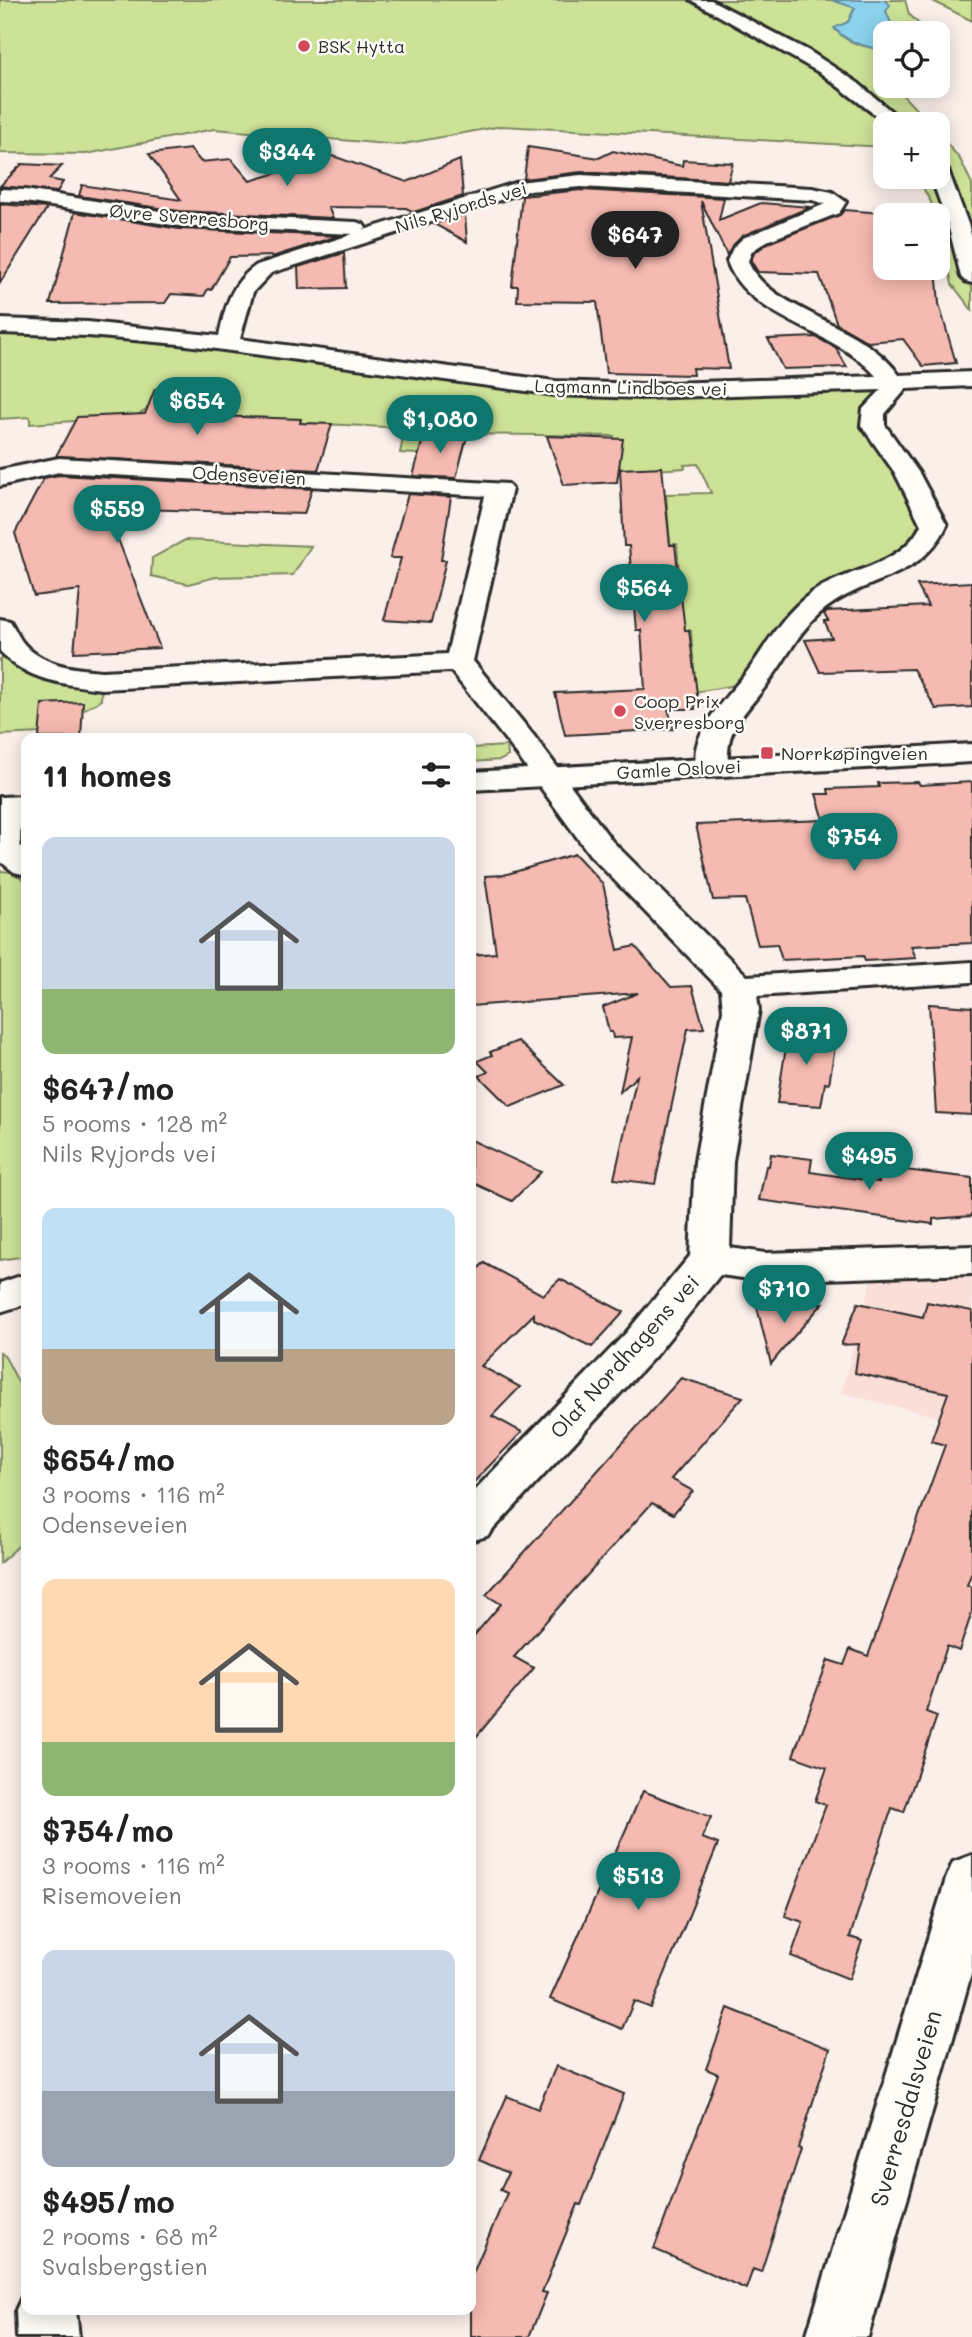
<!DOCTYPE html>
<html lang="en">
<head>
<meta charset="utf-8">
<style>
	:root { --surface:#fff; --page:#f6f6f6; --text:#222; --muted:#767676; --accent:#0f766e }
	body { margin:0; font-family:Mali,sans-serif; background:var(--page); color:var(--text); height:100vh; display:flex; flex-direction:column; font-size:26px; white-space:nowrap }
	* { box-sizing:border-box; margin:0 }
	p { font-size:23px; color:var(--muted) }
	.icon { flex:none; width:38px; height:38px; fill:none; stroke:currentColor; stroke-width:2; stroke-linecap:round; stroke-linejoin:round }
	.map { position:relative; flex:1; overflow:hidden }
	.sheet { position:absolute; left:21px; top:733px; width:455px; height:1582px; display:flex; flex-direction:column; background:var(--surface); border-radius:14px; box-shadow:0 4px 18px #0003 }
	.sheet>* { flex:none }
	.controls { position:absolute; left:873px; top:21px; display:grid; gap:14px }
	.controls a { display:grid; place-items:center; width:77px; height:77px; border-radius:14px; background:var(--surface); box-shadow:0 4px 18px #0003; font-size:35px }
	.price { position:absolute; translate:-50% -60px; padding:0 16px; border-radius:24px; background:var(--accent); color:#fff; font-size:23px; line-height:46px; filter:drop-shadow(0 2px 4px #0008) }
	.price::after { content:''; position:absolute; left:50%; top:42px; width:21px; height:16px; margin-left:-10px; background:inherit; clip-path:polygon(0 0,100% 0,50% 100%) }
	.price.on { background:#222; color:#fff }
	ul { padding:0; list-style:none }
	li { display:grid; align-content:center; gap:14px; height:371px; padding:0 21px }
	li span { display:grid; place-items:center; height:217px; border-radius:14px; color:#555 }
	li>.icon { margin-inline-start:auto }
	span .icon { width:126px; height:126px; fill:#fffc; stroke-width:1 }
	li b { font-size:30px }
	h2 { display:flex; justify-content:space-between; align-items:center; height:84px; padding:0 21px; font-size:30px }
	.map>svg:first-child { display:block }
</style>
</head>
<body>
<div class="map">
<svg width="972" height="2337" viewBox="0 0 972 2337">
	<rect width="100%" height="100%" fill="#fbefe9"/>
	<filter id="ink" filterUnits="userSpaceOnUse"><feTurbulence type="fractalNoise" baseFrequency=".0143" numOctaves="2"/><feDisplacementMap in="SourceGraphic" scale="14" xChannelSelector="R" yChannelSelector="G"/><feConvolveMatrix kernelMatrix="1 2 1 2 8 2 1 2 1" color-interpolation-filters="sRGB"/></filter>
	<g filter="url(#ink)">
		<polygon fill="#f9dfd8" points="972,1273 972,1425 841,1393 872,1278"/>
		<g fill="#cce297" stroke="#7c8661" stroke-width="2">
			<path d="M 0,0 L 832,0 L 855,7 L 848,22 L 835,29 C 847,43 860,45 877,49 L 884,34 L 884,0 L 905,0 L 909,14 L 928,33 L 886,33 L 885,70 L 881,74 L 885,78 L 886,86 L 894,86 L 930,124 L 886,124 L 885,147 L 502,126 L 398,145 L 214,129 L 86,154 L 0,153 Z"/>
			<polygon points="931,0 972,0 972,21"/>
			<polygon points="938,133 960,159 972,184 972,310 952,284 938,215 917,177 938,177"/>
			<polygon points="0,326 88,329 555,388 892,382 871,418 925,519 921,548 805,612 754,682 695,692 691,631 683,631 677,544 670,544 666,494 711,493 698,464 684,465 685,468 622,472 615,456 614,436 457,434 456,456 400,453 405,428 199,418 189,407 194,390 159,389 153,406 134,417 30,424 30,417 0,419"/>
			<polygon points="185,540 311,546 293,575 216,577 188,584 151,576 152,558"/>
			<polygon points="18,654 102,680 101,700 42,733 0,735 0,659"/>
			<polygon points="507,746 508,756 501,760 471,762 471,748"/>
			<polygon points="0,871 12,872 26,881 26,1256 0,1260"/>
			<polygon points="0,1352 4,1355 26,1397 26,1539 0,1563"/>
		</g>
		<path fill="#8cd2ed" stroke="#658f9f" stroke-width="2" d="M 832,0 L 884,0 L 890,5 L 886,11 L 891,23 L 877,49 C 860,45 847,42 834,28 L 848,22 L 855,8 Z"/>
		<g fill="#f5bab1" stroke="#2b2b2b" stroke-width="2">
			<polygon points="528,147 599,158 613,151 682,166 683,160 733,163 728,181 581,172 524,179"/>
			<polygon points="190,149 201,162 231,159 250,181 333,156 407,182 460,160 463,196 414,212 406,208 328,207 333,218 179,211 79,196 82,185 181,200 149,154"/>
			<polygon points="22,164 62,166 49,179 63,182 57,192 0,186"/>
			<polygon points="581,190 724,198 719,220 761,203 810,207 742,236 727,255 701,201 729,369 692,368 693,375 606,373 597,302 517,301 518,286 512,286 522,196"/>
			<polygon points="0,204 47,208 0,283"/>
			<polygon points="844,210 910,215 886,215 886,268 936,268 939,304 956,363 923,366 903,339 868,342 837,324 819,274 758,272 751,261 754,253 768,243 840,215"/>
			<polygon points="75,212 179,229 338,236 275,256 230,257 211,290 208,289 204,296 171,294 165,303 50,304"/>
			<polygon points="465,214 467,242 434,224"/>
			<polygon points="344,253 346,288 299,289 298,267"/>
			<polygon points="816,337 836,348 847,367 783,369 768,339"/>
			<polygon points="155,389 192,390 184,415 301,419 300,423 332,424 318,470 56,456 77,417 145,414"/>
			<polygon points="425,431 468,433 456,478 413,476"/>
			<polygon points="547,436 623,439 617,482 564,485"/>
			<polygon points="662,467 670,545 675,545 685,630 689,630 698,702 695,702 695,709 668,709 674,729 565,735 555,693 645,689 641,630 636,630 629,546 624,546 620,469"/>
			<polygon points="59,475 312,489 304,514 106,508 160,648 74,652 80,590 34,596 15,533 44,478"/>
			<polygon points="408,494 451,497 441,560 446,560 431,623 384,620 401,558 390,558"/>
			<polygon points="972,582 972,707 936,709 913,669 820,672 805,640 832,638 824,621 828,621 824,614 827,611 928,606 917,585"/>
			<polygon points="83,702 81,738 39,738 42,704"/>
			<polygon points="918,782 920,785 972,782 972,943 911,946 916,958 865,961 863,956 782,960 777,944 758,945 745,899 713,900 696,825 824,820 816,794 829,794 828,789 879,787 878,783"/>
			<polygon points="575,854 603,884 618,950 635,946 671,987 692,986 704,1028 688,1029 655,1184 614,1179 637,1076 620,1092 632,1037 613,1038 612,1032 609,1032 603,1007 638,993 471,1006 471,955 496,953 485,876 504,875"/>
			<polygon points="929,1004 972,1007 972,1115 936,1113"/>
			<polygon points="789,1028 837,1034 829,1084 825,1083 821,1106 777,1103"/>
			<polygon points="518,1041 564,1085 510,1107 479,1076 488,1072 477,1061 492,1055 490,1052"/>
			<polygon points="471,1140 541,1172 512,1201 471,1182"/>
			<polygon points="771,1154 812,1159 810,1172 879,1182 880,1167 972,1178 972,1216 933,1219 933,1224 759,1200 766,1166 769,1166"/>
			<polygon points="484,1263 543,1295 560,1279 624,1312 592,1347 534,1319 534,1314 481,1366 520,1387 492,1416 522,1432 471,1485 471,1275"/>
			<polygon points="927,1302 972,1311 972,1572 967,1585 972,1587 972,1612 959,1651 947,1646 926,1712 937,1716 904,1812 892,1808 869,1877 850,1937 862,1941 849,1979 791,1956 803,1922 785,1916 826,1805 815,1801 827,1768 793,1756 828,1660 844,1665 850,1649 868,1656 945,1445 931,1441 948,1393 855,1373 859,1344 841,1345 858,1303 923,1317"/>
			<polygon points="823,1303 789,1342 771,1364 757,1307"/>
			<polygon points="681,1378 743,1397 671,1479 693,1491 673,1514 652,1503 514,1657 534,1668 471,1743 471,1639 501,1604 486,1595"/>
			<polygon points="643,1791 711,1817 702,1838 718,1844 651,2008 634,2001 622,2029 550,1999"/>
			<polygon points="728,2008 830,2049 798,2148 801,2149 761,2272 753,2269 746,2289 654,2249 718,2074 706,2069"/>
			<polygon points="556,2066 624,2094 581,2205 578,2204 542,2292 547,2293 529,2337 471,2337 471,2278 507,2193 500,2190 508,2173 479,2160 507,2096 538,2109"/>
		</g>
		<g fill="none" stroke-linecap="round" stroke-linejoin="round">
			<g stroke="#2b2b2b" stroke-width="6">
				<g id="street">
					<path d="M 581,175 L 812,188 L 832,192 L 846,202 L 839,213 L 767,241 L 752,251 L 748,261 C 765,309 864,323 899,375 L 972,372 L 972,386 L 906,389 L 885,414 L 885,425 L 919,473 L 947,525 C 920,583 862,575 818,615 C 797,634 787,658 770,680 C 758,698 741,713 732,733 C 726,746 730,763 723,774 L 712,776 L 701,774 C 678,741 732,693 750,668 C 769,641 782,615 810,594 C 845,568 901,568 921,525 L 895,473 L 861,425 L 863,409 L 881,390 L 641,398 L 555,395 L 179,344 L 88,336 L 0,333 L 0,319 L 88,322 L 219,336 C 225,307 231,282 257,265 L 353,234 L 179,226 L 25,202 L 0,201 L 0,189 L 25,190 L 179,214 L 356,222 L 363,224 L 366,228 L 364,230 L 518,182 ZM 581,187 L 812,200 L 825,204 L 743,238 L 733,248 L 727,261 C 747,320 837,329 876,376 L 641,384 L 555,381 L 240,339 L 253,292 L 271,273 L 528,191 Z"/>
					<path d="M 59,458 L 508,484 L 512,489 L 473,661 L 534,736 L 612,841 L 747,976 L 972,962 L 972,982 L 757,996 L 759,1010 L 733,1161 L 730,1248 L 765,1253 L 972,1246 L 972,1274 L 765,1281 L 720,1275 L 656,1355 L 487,1536 L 471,1541 L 471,1494 L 626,1333 L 690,1256 L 695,1161 L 723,1010 L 721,990 L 590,855 L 512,748 L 451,671 L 102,689 C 67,685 24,680 0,651 L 0,619 L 10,621 C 14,627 17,634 21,640 C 39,665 74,669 102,671 L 447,654 L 485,496 L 59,472 L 0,486 L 0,470 Z"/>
					<polygon points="5,797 16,799 21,806 20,846 26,850 26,875 14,872 0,861 0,798"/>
					<polygon points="26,1274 26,1304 0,1312 0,1283"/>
					<polygon points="972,1855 972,1971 868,2337 806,2337 946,1879 953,1862"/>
					<polygon points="26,2288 26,2310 76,2310 79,2337 17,2337 16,2310"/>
				</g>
			</g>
			<g stroke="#2b2b2b" stroke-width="6">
				<g id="secondary">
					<polygon points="691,0 711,0 809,51 858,83 906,124 887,124 822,74"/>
					<polygon points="938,164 948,170 968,224 972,238 972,283 965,281 961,277 948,224 931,177 938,177"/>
					<polygon points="972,744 972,762 471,790 471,772"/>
					<polygon points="26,796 26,814 0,815 0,797"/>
				</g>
			</g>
			<use href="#street" fill="#fdfcf7" fill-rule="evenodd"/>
			<use href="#secondary" fill="#fdfcf7" fill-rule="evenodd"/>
		</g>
	</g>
	<g fill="#d1495b" stroke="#fdfcf7" stroke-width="2.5">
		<circle cx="304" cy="46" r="7"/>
		<circle cx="620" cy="711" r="7"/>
		<rect x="760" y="746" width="14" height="14" rx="3.5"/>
	</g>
	<g text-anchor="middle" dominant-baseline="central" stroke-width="5" stroke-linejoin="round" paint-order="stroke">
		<g font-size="18" fill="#2b2b2b" stroke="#fdfcf7" text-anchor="start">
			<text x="318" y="46">BSK Hytta</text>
			<text x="634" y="701">Coop Prix<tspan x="634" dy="21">Sverresborg</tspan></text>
			<text x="781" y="753">Norrkøpingveien</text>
		</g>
		<g font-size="18" fill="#2b2b2b" stroke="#fdfcf7">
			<text transform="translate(461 207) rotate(-17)">Nils Ryjords vei</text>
			<text transform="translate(189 217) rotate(5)">Øvre Sverresborg</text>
			<text transform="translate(631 387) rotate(1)">Lagmann Lindboes vei</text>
			<text transform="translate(249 475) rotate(3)">Odenseveien</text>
			<text transform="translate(679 769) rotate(-3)">Gamle Oslovei</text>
		</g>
		<g font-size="21" fill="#2b2b2b" stroke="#fdfcf7">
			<text transform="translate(624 1356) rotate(-48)">Olaf Nordhagens vei</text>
		</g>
		<g font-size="24" fill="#2b2b2b" stroke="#fdfcf7">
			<text transform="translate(905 2108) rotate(-74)">Sverresdalsveien</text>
		</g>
	</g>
</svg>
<div class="controls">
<a><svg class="icon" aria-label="locate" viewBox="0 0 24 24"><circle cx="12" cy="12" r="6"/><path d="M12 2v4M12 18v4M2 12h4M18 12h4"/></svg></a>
<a>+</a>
<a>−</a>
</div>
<b class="price" style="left:287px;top:188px">$344</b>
<b class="price on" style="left:635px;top:271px">$647</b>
<b class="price" style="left:197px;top:437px">$654</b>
<b class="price" style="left:440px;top:455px">$1,080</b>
<b class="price" style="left:117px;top:545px">$559</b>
<b class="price" style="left:644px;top:624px">$564</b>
<b class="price" style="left:854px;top:873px">$754</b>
<b class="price" style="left:806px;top:1067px">$871</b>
<b class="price" style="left:869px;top:1192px">$495</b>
<b class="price" style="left:784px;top:1325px">$710</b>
<b class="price" style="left:638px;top:1912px">$513</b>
<section class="sheet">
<h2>11 homes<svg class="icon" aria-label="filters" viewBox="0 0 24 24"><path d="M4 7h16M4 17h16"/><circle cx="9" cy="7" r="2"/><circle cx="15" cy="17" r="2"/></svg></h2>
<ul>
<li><span style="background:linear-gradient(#c9d6e8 70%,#8fb573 0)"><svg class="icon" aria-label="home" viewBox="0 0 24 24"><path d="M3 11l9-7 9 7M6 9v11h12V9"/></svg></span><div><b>$647/mo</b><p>5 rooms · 128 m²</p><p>Nils Ryjords vei</p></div></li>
<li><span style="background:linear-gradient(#bfe0f5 65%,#b9a48a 0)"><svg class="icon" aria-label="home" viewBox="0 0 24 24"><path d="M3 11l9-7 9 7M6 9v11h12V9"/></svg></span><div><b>$654/mo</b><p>3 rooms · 116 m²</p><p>Odenseveien</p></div></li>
<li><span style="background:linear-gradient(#ffd9b3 75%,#8fb573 0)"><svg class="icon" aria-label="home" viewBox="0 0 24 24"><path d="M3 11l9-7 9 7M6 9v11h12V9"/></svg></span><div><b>$754/mo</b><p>3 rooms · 116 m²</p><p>Risemoveien</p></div></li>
<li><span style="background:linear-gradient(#c9d6e8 65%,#9aa5b1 0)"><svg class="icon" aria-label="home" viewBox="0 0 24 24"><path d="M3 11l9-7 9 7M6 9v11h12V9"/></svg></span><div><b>$495/mo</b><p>2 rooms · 68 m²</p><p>Svalsbergstien</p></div></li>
</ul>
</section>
</div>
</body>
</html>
